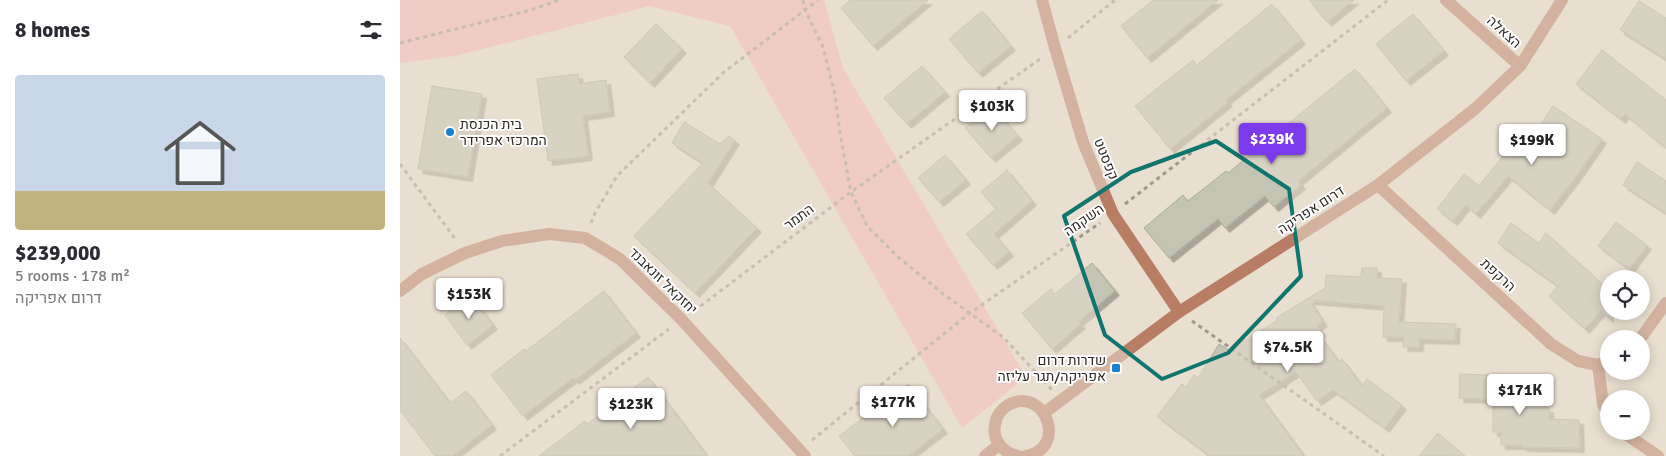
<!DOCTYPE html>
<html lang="en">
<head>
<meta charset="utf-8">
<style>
	:root { --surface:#fff; --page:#f2f2f3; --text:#2b2b33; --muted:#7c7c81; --accent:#7c3aed }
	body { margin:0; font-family:Signika,Heebo,sans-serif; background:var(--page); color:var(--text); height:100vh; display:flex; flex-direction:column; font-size:19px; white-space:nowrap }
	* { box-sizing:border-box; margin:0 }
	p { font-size:16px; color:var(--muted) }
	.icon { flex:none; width:28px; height:28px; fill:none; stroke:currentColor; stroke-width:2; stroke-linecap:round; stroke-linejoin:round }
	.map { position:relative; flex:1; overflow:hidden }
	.details { display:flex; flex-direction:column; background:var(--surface); width:400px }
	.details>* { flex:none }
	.controls { position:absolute; left:1200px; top:270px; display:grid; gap:10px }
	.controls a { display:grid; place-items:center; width:50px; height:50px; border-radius:50%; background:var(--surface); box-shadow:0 2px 12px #0003; font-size:25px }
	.price { position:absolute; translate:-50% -42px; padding:0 11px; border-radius:5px; background:#fff; color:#222; font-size:16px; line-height:32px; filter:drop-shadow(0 1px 2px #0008) }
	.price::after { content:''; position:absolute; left:50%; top:30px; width:15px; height:11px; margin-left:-8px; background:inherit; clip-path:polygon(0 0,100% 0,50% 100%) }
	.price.on { background:var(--accent); color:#fff }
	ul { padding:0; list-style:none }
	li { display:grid; align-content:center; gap:10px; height:265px; padding:0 15px }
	li span { display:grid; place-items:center; height:155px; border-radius:5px; color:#555 }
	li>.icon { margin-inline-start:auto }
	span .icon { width:90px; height:90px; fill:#fffc; stroke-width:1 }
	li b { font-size:21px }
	h2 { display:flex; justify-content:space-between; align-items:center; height:60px; padding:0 15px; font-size:21px }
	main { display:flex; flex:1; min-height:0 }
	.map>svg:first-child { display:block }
</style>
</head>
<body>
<main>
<section class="details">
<h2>8 homes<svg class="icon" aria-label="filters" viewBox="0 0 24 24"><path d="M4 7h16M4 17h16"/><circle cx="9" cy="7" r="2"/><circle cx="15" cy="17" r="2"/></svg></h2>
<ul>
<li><span style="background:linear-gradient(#c9d6e8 75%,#c2b280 0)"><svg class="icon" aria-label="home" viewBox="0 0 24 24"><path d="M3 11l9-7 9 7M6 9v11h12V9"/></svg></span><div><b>$239,000</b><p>5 rooms · 178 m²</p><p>דרום אפריקה</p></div></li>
</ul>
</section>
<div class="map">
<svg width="1266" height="456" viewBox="0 0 1266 456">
	<defs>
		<filter id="shadow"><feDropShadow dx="4.5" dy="4.5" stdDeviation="0" flood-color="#0004"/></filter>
	</defs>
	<rect width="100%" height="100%" fill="#e9dfd0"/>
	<polygon fill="#f6b6bf" points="0,0 424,0 443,68 626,377 562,428 330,26 250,6 55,56 0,63"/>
	<g fill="#c3c4b3" stroke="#abad9c" filter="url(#shadow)">
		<polygon points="450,0 528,0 473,46 441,8"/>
		<polygon points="753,0 818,0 747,58 721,26"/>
		<polygon points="909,0 954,0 927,22"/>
		<polygon points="1239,1 1266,18 1266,59 1220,30"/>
		<polygon points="872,4 901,40 826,100 828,102 770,149 735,106 793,60 797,65"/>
		<polygon points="582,11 611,46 578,73 549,39"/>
		<polygon points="1013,14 1044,51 1006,81 976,44"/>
		<polygon points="256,24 282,49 250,83 224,57"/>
		<polygon points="1202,50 1266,100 1266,148 1225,114 1221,119 1176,84"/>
		<polygon points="522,66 545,92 507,124 484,98"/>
		<polygon points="955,69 987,108 898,181 901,185 874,207 865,196 825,228 818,219 769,258 744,228 783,195 788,201 826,171 828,173"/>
		<polygon points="178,74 179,84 206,80 210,112 183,116 188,156 148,161 137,79"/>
		<polygon points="32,86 82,94 68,177 18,169"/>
		<polygon points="592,106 618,136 591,158 565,128"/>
		<polygon points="1153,106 1202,139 1175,178 1150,210 1108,176 1076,214 1066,205 1053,221 1037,209 1064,174 1079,186 1116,140 1125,148"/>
		<polygon points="284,122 320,144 329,136 335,140 308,183 357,228 295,293 234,236 303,163 272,143"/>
		<polygon points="545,155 566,180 539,202 518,178"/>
		<polygon points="1237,162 1266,181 1266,213 1223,185"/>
		<polygon points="607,170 632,201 594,234 609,252 593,265 566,234 596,209 581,192"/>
		<polygon points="1216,222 1247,245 1229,269 1198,246"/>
		<polygon points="1111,223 1139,243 1146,233 1209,290 1209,318 1201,311 1185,329 1149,296 1158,286 1098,243"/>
		<polygon points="692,263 715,291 678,322 681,324 652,349 622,313 651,289 655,294"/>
		<polygon points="962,268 977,268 977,278 1002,279 999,322 1056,324 1055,340 1019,339 1019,347 1003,347 1004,337 983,337 984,306 909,300 923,322 917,326 921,332 918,334 939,362 942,359 962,386 967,379 1002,405 985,428 933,390 917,401 896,372 859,395 904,456 810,456 757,416 782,384 786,387 794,375 798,378 819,344 829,350 878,320 876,318 925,288 926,275 961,277"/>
		<polygon points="204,291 236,333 175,380 173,378 123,416 91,375 124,349 126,351"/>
		<polygon points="70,295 93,325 67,345 45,315"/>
		<polygon points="0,338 50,403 66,391 92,425 52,456 35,456 0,410"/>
		<polygon points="1060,374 1111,376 1110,404 1113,404 1113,408 1149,408 1149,419 1179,420 1180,448 1123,447 1122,445 1101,445 1101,432 1093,432 1093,399 1059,398"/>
		<polygon points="248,377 307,456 139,456 185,421 187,424"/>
		<polygon points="508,384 543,429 508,456 455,456 439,436"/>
		<polygon points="1038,433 1065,456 1019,456"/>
	</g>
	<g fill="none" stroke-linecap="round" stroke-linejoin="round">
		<g stroke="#a0988d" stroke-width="3" stroke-dasharray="4 4" stroke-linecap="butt">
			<polyline points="403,0 405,10 423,47 435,95 440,133 451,192 467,226 498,257 542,293 604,338 652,390"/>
			<polyline points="668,38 715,0"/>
			<polyline points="0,43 131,10 159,0"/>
			<polyline points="0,164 56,240"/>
			<polyline points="725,204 988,0"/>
			<polyline points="191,223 195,213 217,176 323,73 418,0"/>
			<polyline points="294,311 451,192 643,57"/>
			<polyline points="792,321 984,456"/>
			<polyline points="412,440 570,313 700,223"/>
			<polyline points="100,456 269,329"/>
		</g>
		<g stroke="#b97d65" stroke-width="12">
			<polyline points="642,0 655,48 683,142 713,214 779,312"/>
			<polyline points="1046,0 1120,66"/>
			<polyline points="978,185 1151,344 1178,361 1198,365 1209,361"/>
			<polyline points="0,291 22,274 65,253 102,241 149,234 185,238 220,259 282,320 405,456"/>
			<polyline points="1240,339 1266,303"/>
			<polyline points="1198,365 1203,404 1209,416"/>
			<polyline points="644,413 779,312 978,185 1076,108 1120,66 1162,0"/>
			<polyline points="1221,431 1258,456"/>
			<polyline points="585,456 599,445"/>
			<path d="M 618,456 C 603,453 592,440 595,425 C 596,416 602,408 610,404 C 646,387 668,449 626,456"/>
		</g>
	</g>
	<path d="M0 0H1266V456H0ZM 816,141 L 889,189 L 901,276 L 828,353 L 762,379 L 705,335 L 664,216 L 731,172 Z" fill="#e9dfd0" fill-opacity=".55" fill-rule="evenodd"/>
	<path fill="none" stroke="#0f766e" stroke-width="4" stroke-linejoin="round" d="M 816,141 L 889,189 L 901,276 L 828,353 L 762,379 L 705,335 L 664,216 L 731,172 Z"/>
	<g fill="#1881cc" stroke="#fff" stroke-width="2">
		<circle cx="50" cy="132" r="5"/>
		<rect x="711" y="363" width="10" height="10" rx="2.5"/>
	</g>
	<g text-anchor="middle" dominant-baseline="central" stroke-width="4" stroke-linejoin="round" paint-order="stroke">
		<g font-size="14" fill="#2e2a24" stroke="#fff">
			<text transform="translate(1104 32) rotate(42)">הצאלה</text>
			<text transform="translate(706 159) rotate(68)">קפסטט</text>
			<text transform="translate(911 210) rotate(-33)">דרום אפריקה</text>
			<text transform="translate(399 217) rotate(-37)">התמר</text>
			<text transform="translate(684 220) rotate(-35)">השקמה</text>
			<text transform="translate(1098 275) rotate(42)">הרקפת</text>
			<text transform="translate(263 281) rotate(44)">יחזקאל זונאבנד</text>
		</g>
		<g font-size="14" fill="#2e2a24" stroke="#fff" text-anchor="start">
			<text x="60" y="124">בית הכנסת<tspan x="60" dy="16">המרכזי אפרידר</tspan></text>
			<text x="706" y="360" text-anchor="end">שדרות דרום<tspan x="706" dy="16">אפריקה/תגר עליזה</tspan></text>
		</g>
	</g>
</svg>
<div class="controls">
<a><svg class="icon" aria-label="locate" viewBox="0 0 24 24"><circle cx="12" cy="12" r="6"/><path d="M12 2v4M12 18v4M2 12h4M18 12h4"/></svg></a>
<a>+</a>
<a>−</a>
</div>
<b class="price" style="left:592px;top:132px">$103K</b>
<b class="price on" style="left:872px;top:165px">$239K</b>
<b class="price" style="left:1132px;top:166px">$199K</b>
<b class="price" style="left:69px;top:320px">$153K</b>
<b class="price" style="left:888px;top:373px">$74.5K</b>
<b class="price" style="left:1120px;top:416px">$171K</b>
<b class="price" style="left:493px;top:428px">$177K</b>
<b class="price" style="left:231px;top:430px">$123K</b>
</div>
</main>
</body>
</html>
